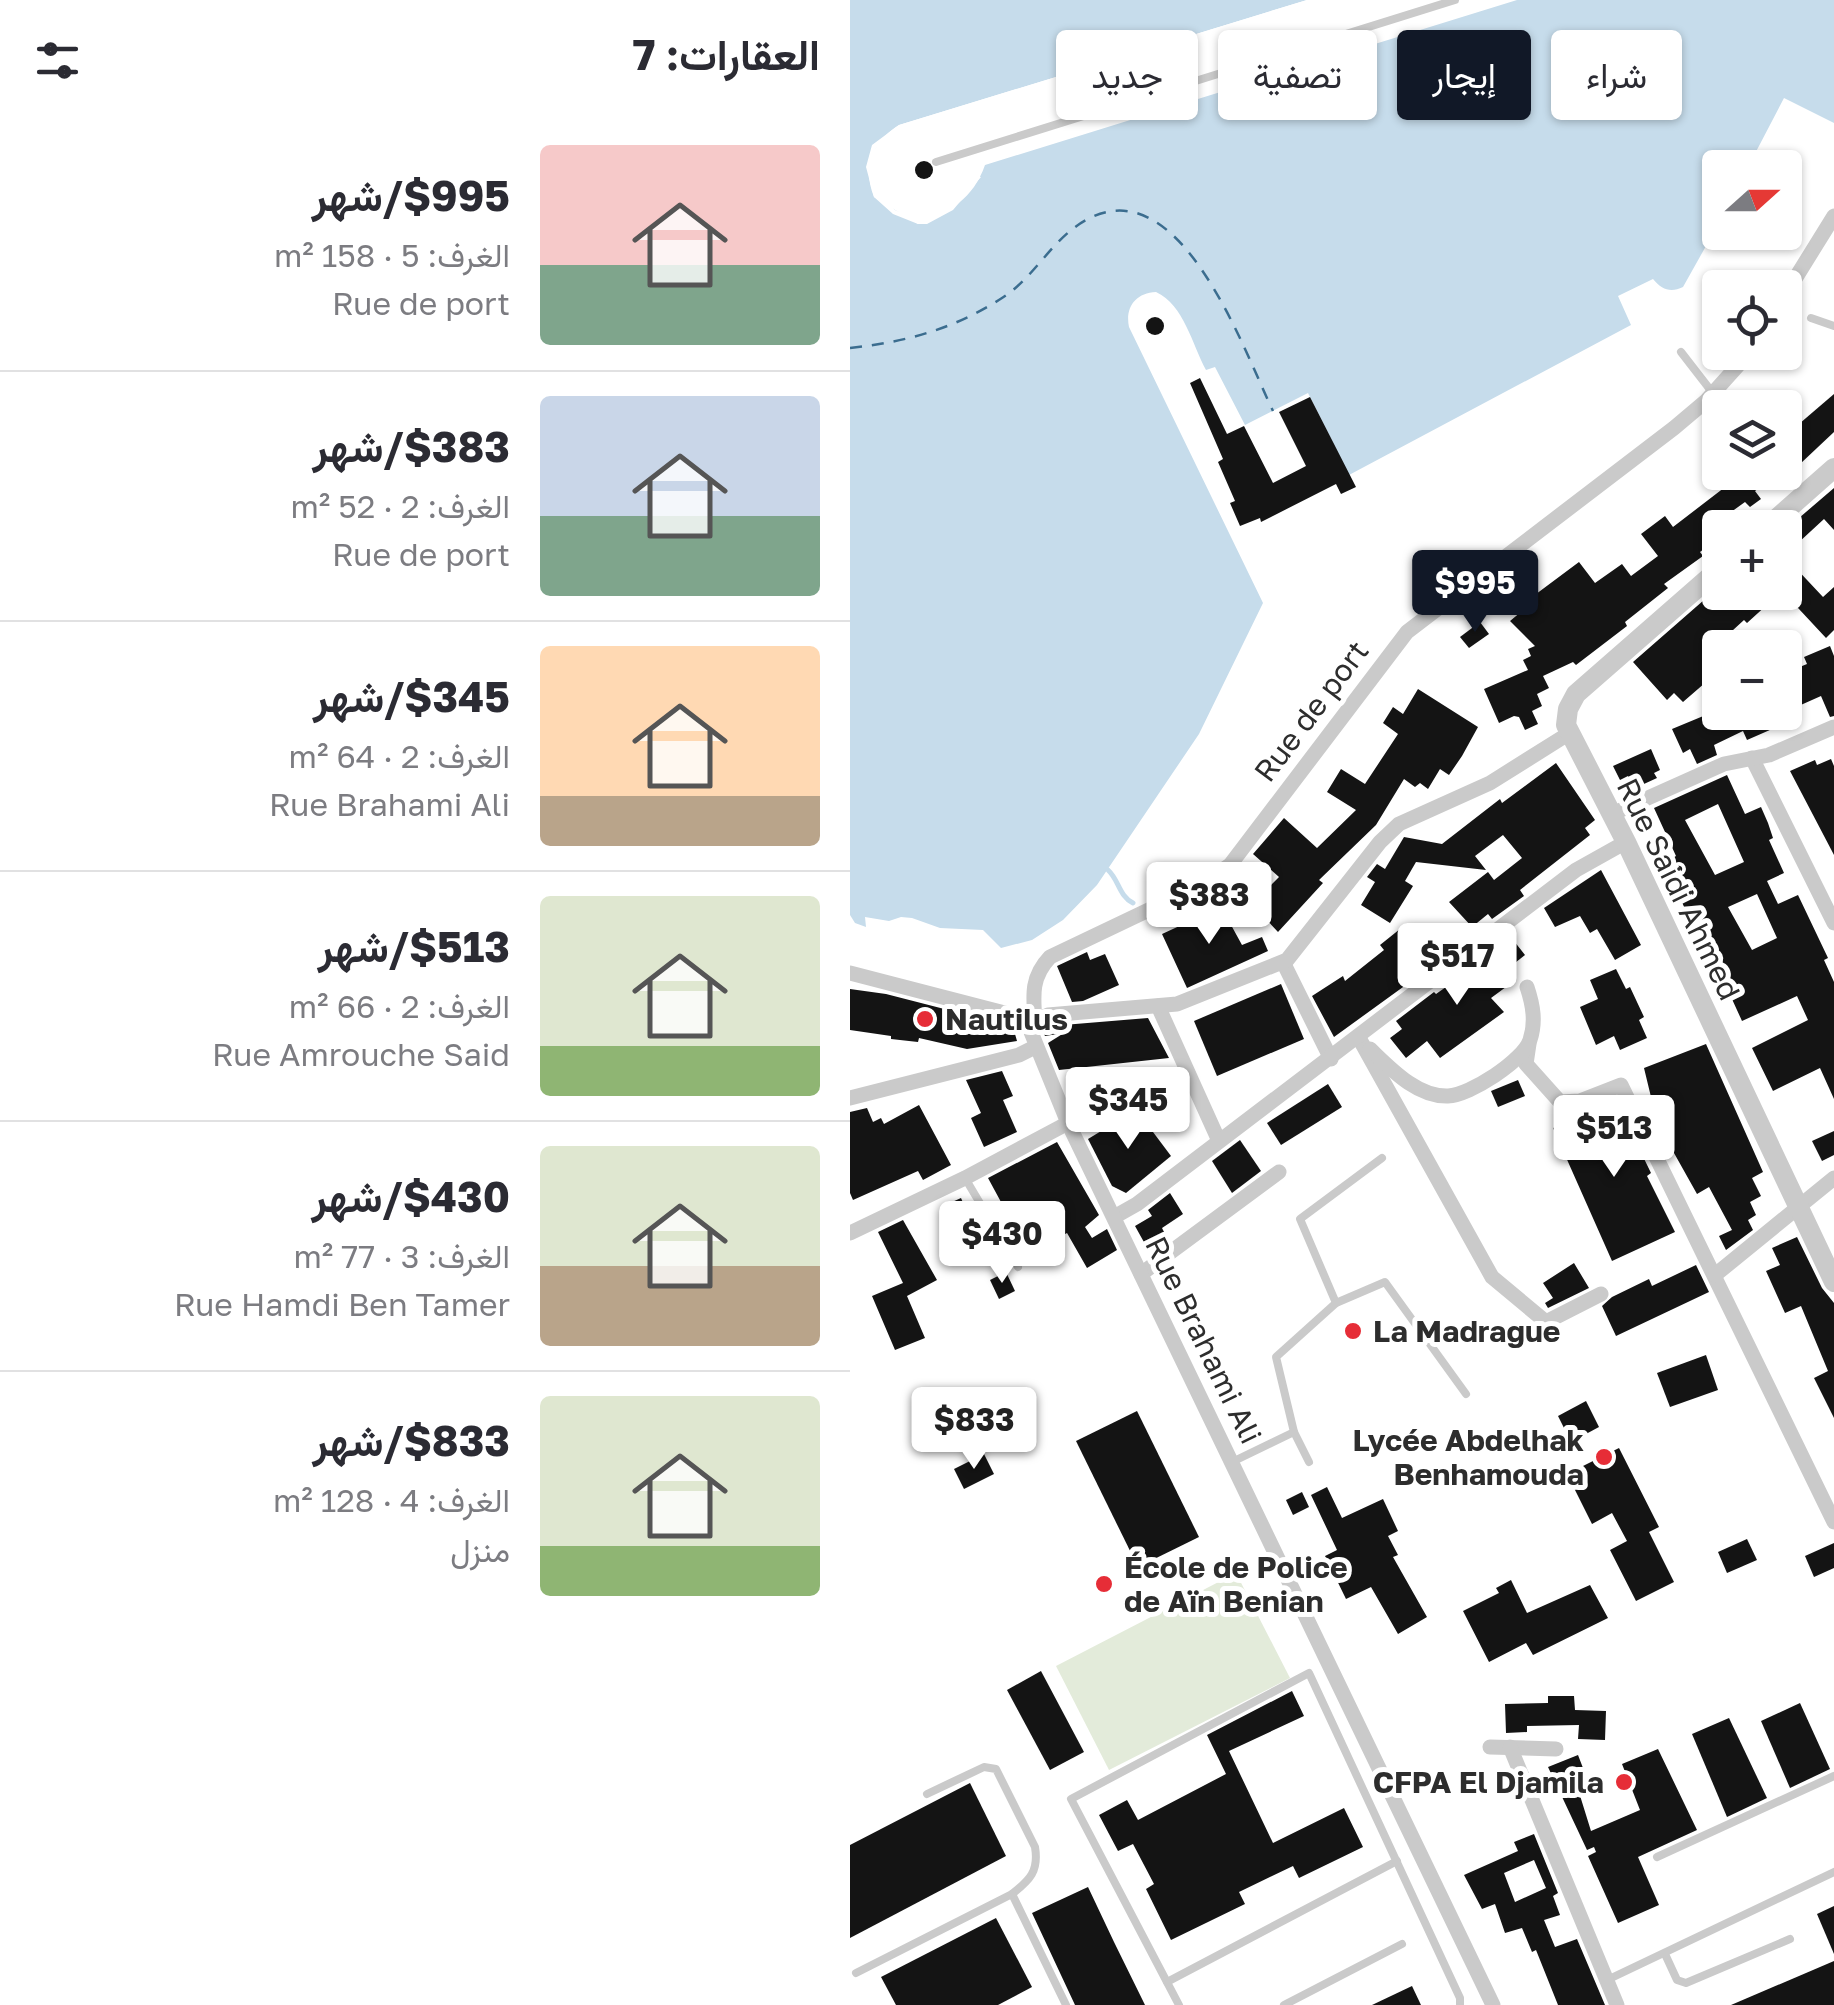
<!DOCTYPE html>
<html lang="ar">
<head>
<meta charset="utf-8">
<style>
	:root { --surface:#fff; --page:#f2f2f3; --text:#2b2b33; --muted:#7c7c81; --line:#e1e1e2; --accent:#111827 }
	body { margin:0; font-family:"Golos Text",Vazirmatn,sans-serif; background:var(--page); color:var(--text); direction:rtl; height:100vh; display:flex; flex-direction:column; font-size:38px; white-space:nowrap }
	* { box-sizing:border-box; margin:0 }
	p { font-size:32px; color:var(--muted) }
	.icon { flex:none; width:55px; height:55px; fill:none; stroke:currentColor; stroke-width:2; stroke-linecap:round; stroke-linejoin:round }
	.map { position:relative; flex:1; overflow:hidden; direction:ltr }
	.side { display:flex; flex-direction:column; background:var(--surface); width:850px }
	.side>* { flex:none }
	.guide { position:absolute; left:30px; top:30px; width:802px; height:90px; direction:rtl; display:flex; gap:20px }
	.needle { width:65px; rotate:69deg }
	.fabs { position:absolute; left:852px; top:150px; display:grid; gap:20px }
	.fabs a { display:grid; place-items:center; width:100px; height:100px; border-radius:10px; background:var(--surface); box-shadow:0 2px 8px #0004; font-size:50px }
	.price { position:absolute; translate:-50% -85px; padding:0 22px; border-radius:10px; background:#fff; color:#222; font-size:32px; line-height:65px; filter:drop-shadow(0 2px 5px #0008) }
	.price::after { content:''; position:absolute; left:50%; top:60px; width:30px; height:22px; margin-left:-15px; background:inherit; clip-path:polygon(0 0,100% 0,50% 100%) }
	.price.active { background:var(--accent); color:#fff }
	ul { padding:0; list-style:none }
	li { display:flex; align-items:center; gap:30px; height:250px; padding:0 30px }
	li+li { border-top:2px solid var(--line) }
	li span { display:grid; place-items:center; flex:none; width:280px; height:200px; border-radius:10px; color:#555 }
	li>.icon { margin-inline-start:auto }
	span .icon { width:120px; height:120px; fill:#fffc; stroke-width:1 }
	li b { font-size:42px }
	h2 { display:flex; justify-content:space-between; align-items:center; height:120px; padding:0 30px; font-size:42px }
	.chip { padding:0 35px; border-radius:10px; background:var(--surface); box-shadow:0 2px 8px #0004; font-size:35px; line-height:90px }
	.chip.active { background:var(--accent); color:#fff }
	main { display:flex; flex:1; min-height:0 }
	.map>svg:first-child { display:block }
</style>
</head>
<body>
<main>
<div class="map">
<svg width="984" height="2005" viewBox="0 0 984 2005">
	<rect width="100%" height="100%" fill="#fff"/>
	<polygon fill="#e3ebda" points="386,1573 440,1678 259,1770 206,1666"/>
	<path fill="#c6dceb" d="M 0,0 L 457,0 L 49,125 C 22,142 12,168 24,197 L 68,224 C 100,212 123,199 135,165 L 667,0 L 984,0 L 984,123 L 934,98 L 898,167 L 870,168 L 870,221 L 833,287 C 821,293 812,290 803,279 L 768,296 L 781,325 L 499,475 L 458,393 L 395,425 L 365,367 L 356,370 C 342,344 334,305 306,292 C 285,293 275,308 279,327 L 413,603 L 349,734 L 247,885 L 213,920 L 182,940 L 151,948 L 133,930 L 90,928 L 62,918 L 51,917 L 39,921 L 15,917 L 16,927 L 5,923 L 0,915 Z"/>
	<polygon fill="#fff" points="457,0 462,0 458,5 51,130 26,148 22,167 29,195 45,210 61,217 76,219 100,207 126,176 131,177 103,210 77,224 68,224 43,214 24,197 16,167 22,145 49,125"/>
	<g fill="none" stroke-linecap="round" stroke-linejoin="round">
		<path stroke="#c6dceb" stroke-width="5" d="M 258,870 C 269,880 269,896 283,903"/>
		<path stroke="#3b6d8f" stroke-width="2.5" stroke-dasharray="12 10" stroke-linecap="butt" d="M 0,348 C 56,342 104,329 152,298 C 187,276 203,235 242,217 C 333,175 394,351 423,411"/>
	</g>
	<g fill="#141414" fill-rule="evenodd">
		<circle cx="74" cy="170" r="9"/>
		<circle cx="305" cy="326" r="9"/>
		<polygon points="350,378 377,434 394,426 423,483 456,466 429,412 460,397 506,487 491,494 486,484 411,522 410,518 390,526 380,503 385,501 368,462 373,459 340,383"/>
		<polygon points="984,394 984,432 950,464 935,444 935,436"/>
		<polygon points="870,472 898,472 909,488 905,491 911,499 900,507 895,502 870,520 870,537 850,552 853,556 814,584 818,588 775,622 777,626 726,665 723,662 693,676 699,688 687,694 692,706 682,711 688,724 675,730 669,717 664,716 649,723 634,689 678,670 673,660 681,656 678,649 685,646 660,621 677,607 674,603 729,562 745,583 772,564 781,576 808,556 791,534 815,516 823,527 879,484"/>
		<polygon points="984,488 984,530 974,519 935,555 935,530"/>
		<polygon points="942,564 973,597 984,587 984,630 976,638 935,594 935,570"/>
		<polygon points="870,586 870,592 931,592 897,623 894,620 870,642 870,684 863,676 833,702 824,693 817,700 783,662"/>
		<polygon points="630,622 639,634 619,648 610,637"/>
		<polygon points="980,646 984,656 984,716 980,717 971,696 935,712 935,673 957,664 954,657"/>
		<polygon points="568,689 628,727 612,756 599,775 590,769 578,789 570,783 565,787 554,779 526,825 469,880 473,883 428,932 402,904 429,877 403,854 434,818 467,848 506,810 477,792 491,769 515,784 548,734 533,723 543,707 553,714"/>
		<polygon points="863,712 923,712 929,726 897,740 893,731 864,745 867,755 847,764 840,749 833,753 822,729"/>
		<polygon points="801,749 810,770 804,773 807,778 783,789 778,776 770,780 763,766"/>
		<polygon points="981,759 984,766 984,855 940,771 965,760 967,765"/>
		<polygon points="706,763 745,820 735,828 740,835 670,890 674,896 642,919 638,914 622,927 599,902 638,872 644,880 672,858 653,835 625,856 636,870 566,862 555,881 563,886 540,923 511,905 525,882 517,877 527,864 535,869 554,837 592,844 650,799 652,803"/>
		<path d="M 877,775 L 895,814 L 911,807 L 918,823 L 923,838 L 919,840 L 934,873 L 917,881 L 928,904 L 948,895 L 978,958 L 974,960 L 984,982 L 984,1099 L 970,1068 L 923,1091 L 902,1048 L 958,1020 L 947,996 L 892,1021 L 871,975 L 865,978 L 828,893 L 822,896 L 813,877 L 827,870 L 821,859 L 826,856 L 804,808 ZM 868,804 L 894,862 L 865,875 L 835,820 ZM 907,894 L 927,938 L 902,950 L 878,907 Z"/>
		<polygon points="751,870 791,945 765,960 747,929 740,933 730,916 705,927 694,908"/>
		<polygon points="369,903 392,945 412,937 418,951 337,988 312,934 349,917 348,915"/>
		<polygon points="550,929 562,944 567,941 580,958 567,969 571,974 484,1037 462,996 493,976 495,981 534,950 530,945"/>
		<polygon points="664,941 675,955 651,974 660,984 641,998 654,1012 590,1058 577,1041 556,1058 540,1038 552,1029 546,1021 584,992 586,994 623,968 625,971"/>
		<polygon points="237,952 240,960 255,954 269,985 233,1001 222,1002 207,966"/>
		<polygon points="766,969 776,989 780,987 794,1017 789,1020 797,1038 770,1050 764,1036 746,1045 730,1007 748,999 740,980"/>
		<polygon points="431,984 454,1039 367,1076 344,1021"/>
		<polygon points="0,989 36,994 106,1012 105,1019 132,1019 163,1027 167,1041 117,1049 69,1038 68,1042 41,1039 41,1036 0,1030"/>
		<polygon points="298,1018 319,1058 209,1070 198,1043 214,1033 195,1036 193,1032 201,1026"/>
		<polygon points="856,1044 913,1172 902,1178 911,1196 900,1202 906,1215 898,1220 903,1230 876,1250 869,1236 882,1230 859,1187 847,1194 824,1153 818,1156 811,1141 820,1137 814,1125 819,1123 807,1095 801,1097 794,1068"/>
		<polygon points="152,1071 163,1096 153,1100 167,1132 134,1147 121,1118 131,1113 116,1080"/>
		<polygon points="668,1080 675,1096 648,1107 641,1091"/>
		<polygon points="478,1084 492,1107 431,1145 417,1123"/>
		<polygon points="765,1099 801,1173 797,1176 825,1232 762,1261 703,1128"/>
		<polygon points="69,1105 101,1165 73,1180 68,1171 3,1200 0,1193 0,1112 17,1108 23,1122 31,1118 34,1124"/>
		<polygon points="276,1116 291,1116 321,1156 276,1193 262,1186 238,1139"/>
		<polygon points="984,1131 984,1155 972,1161 962,1141"/>
		<polygon points="390,1140 411,1171 382,1193 362,1161"/>
		<polygon points="207,1142 249,1215 235,1227 242,1238 257,1229 267,1250 237,1268 217,1233 179,1254 138,1178"/>
		<polygon points="320,1193 333,1214 312,1228 314,1232 295,1244 285,1226 302,1216 298,1210"/>
		<polygon points="111,1198 121,1221 115,1224 121,1238 106,1244 91,1207"/>
		<polygon points="53,1220 87,1280 57,1296 75,1338 45,1350 22,1296 53,1283 28,1232"/>
		<polygon points="947,1237 972,1288 984,1303 984,1418 964,1378 978,1371 951,1306 935,1313 916,1271 930,1265 922,1248"/>
		<polygon points="724,1263 739,1288 698,1308 695,1303 703,1298 693,1283"/>
		<polygon points="846,1265 859,1292 766,1336 752,1306 762,1297 799,1279 802,1286"/>
		<polygon points="156,1272 165,1291 149,1299 140,1280"/>
		<polygon points="856,1355 868,1390 820,1407 807,1373"/>
		<polygon points="736,1401 749,1427 721,1442 708,1416"/>
		<polygon points="287,1411 349,1537 288,1567 226,1441"/>
		<polygon points="769,1448 809,1527 799,1532 824,1582 786,1601 760,1550 777,1541 762,1513 742,1524 717,1474"/>
		<polygon points="134,1454 144,1474 114,1489 104,1469"/>
		<polygon points="477,1487 492,1518 533,1499 548,1531 538,1536 548,1555 543,1557 577,1617 548,1634 521,1587 496,1599 475,1556 487,1550 461,1495"/>
		<polygon points="452,1492 459,1507 443,1515 436,1500"/>
		<polygon points="897,1539 907,1560 877,1573 868,1552"/>
		<polygon points="984,1543 984,1568 964,1577 955,1556"/>
		<polygon points="661,1580 677,1613 740,1585 758,1618 683,1655 676,1643 639,1662 613,1611 649,1593 646,1588"/>
		<polygon points="191,1671 234,1752 200,1770 157,1690"/>
		<polygon points="442,1691 454,1716 379,1751 423,1843 494,1808 513,1847 449,1878 443,1866 389,1892 395,1904 321,1940 296,1889 304,1884 283,1844 268,1851 249,1815 277,1800 288,1820 376,1774 357,1735"/>
		<polygon points="698,1696 724,1696 725,1710 756,1711 755,1740 728,1739 729,1725 677,1726 677,1732 656,1733 655,1704 698,1703"/>
		<polygon points="950,1703 980,1769 940,1788 911,1721"/>
		<polygon points="879,1718 917,1798 877,1817 842,1734"/>
		<polygon points="808,1749 847,1830 788,1857 809,1905 768,1923 738,1856 746,1852 744,1847 737,1850 698,1767 728,1755 733,1768 723,1773 741,1831 790,1810 772,1764"/>
		<polygon points="120,1783 156,1856 0,1938 0,1845"/>
		<path d="M 684,1834 L 708,1893 L 703,1896 L 710,1915 L 694,1920 L 705,1947 L 727,1939 L 755,2005 L 708,2005 L 686,1950 L 682,1952 L 672,1928 L 655,1933 L 645,1904 L 632,1909 L 614,1875 L 668,1851 L 664,1842 ZM 684,1860 L 696,1888 L 665,1902 L 654,1873 Z"/>
		<polygon points="238,1887 264,1942 295,2005 225,2005 182,1913"/>
		<polygon points="984,1906 984,1954 967,1914"/>
		<polygon points="146,1918 182,1987 148,2005 46,2005 31,1977"/>
		<polygon points="984,1961 984,2005 881,2005"/>
		<polygon points="562,1986 571,2005 522,2005"/>
	</g>
	<g fill="none" stroke-linecap="round" stroke-linejoin="round">
		<g stroke="#cacaca" stroke-width="8">
			<polyline points="86,162 605,0"/>
			<polyline points="961,318 984,326"/>
			<polyline points="831,352 862,392"/>
			<polyline points="115,1178 168,1267"/>
			<polyline points="486,1303 450,1219 532,1158"/>
			<polyline points="382,1462 444,1432"/>
			<polyline points="459,1462 444,1432 426,1357 486,1303 535,1282 616,1394"/>
			<path d="M 77,1794 L 134,1767 L 146,1769 L 185,1847 C 189,1871 180,1880 162,1894 L 216,2005"/>
			<polyline points="807,1857 984,1776"/>
			<polyline points="815,1954 827,1980 836,1983 940,1939"/>
			<polyline points="6,1973 162,1894"/>
			<polyline points="757,1980 984,1872"/>
			<polyline points="317,1982 547,1861"/>
			<polyline points="329,2005 221,1799 459,1673 610,1998 610,2005"/>
			<polyline points="434,2005 552,1944"/>
		</g>
		<g stroke="#cacaca" stroke-width="15">
			<polyline points="935,295 984,216"/>
			<polyline points="902,758 984,923"/>
			<polyline points="762,814 874,764 919,755 984,727"/>
			<polyline points="433,962 481,1059"/>
			<path d="M 0,973 L 185,1021 C 183,995 181,977 200,957 L 351,885 L 380,865 L 557,632 L 824,428 L 856,401 L 900,352"/>
			<polyline points="308,1006 369,1141"/>
			<polyline points="509,1038 642,1277 696,1322 751,1294"/>
			<polyline points="679,1044 676,1064 710,1102 730,1101 771,1085 984,1522"/>
			<path d="M 520,1049 C 541,1069 567,1097 598,1096 C 620,1095 673,1061 680,1040 C 686,1022 683,1005 677,987"/>
			<polyline points="0,1098 169,1055 185,1047"/>
			<polyline points="264,1217 287,1204 726,870 776,842"/>
			<polyline points="0,1233 115,1178 218,1123"/>
			<polyline points="291,1274 429,1172"/>
			<polyline points="865,1275 984,1178"/>
			<polyline points="640,1747 706,1749"/>
			<polyline points="660,1747 767,2005"/>
			<polyline points="643,2005 218,1123 181,1032 185,1021 198,1015 327,1004 437,960 530,842 549,824 640,783 718,734"/>
		</g>
		<g stroke="#cacaca" stroke-width="20">
			<polyline points="916,528 984,468"/>
			<polyline points="870,568 726,694 718,709 716,725 776,842 984,1282"/>
		</g>
	</g>
	<g fill="#e62d37" stroke="#fff" stroke-width="4">
		<circle cx="75" cy="1019" r="10"/>
		<circle cx="503" cy="1331" r="10"/>
		<circle cx="754" cy="1457" r="10"/>
		<circle cx="254" cy="1584" r="10"/>
		<circle cx="774" cy="1782" r="10"/>
	</g>
	<g text-anchor="middle" dominant-baseline="central" stroke-width="10" stroke-linejoin="round" paint-order="stroke">
		<g font-size="30" fill="#2d2d2d" stroke="#fff">
			<text transform="translate(461 711) rotate(-53)">Rue de port</text>
			<text transform="translate(829 889) rotate(64)">Rue Saidi Ahmed</text>
			<text transform="translate(354 1340) rotate(64)">Rue Brahami Ali</text>
		</g>
		<g font-size="30" font-weight="bold" fill="#2d2d2d" stroke="#fff" text-anchor="start">
			<text x="95" y="1019">Nautilus</text>
			<text x="523" y="1331">La Madrague</text>
			<text x="734" y="1440" text-anchor="end">Lycée Abdelhak<tspan x="734" dy="34">Benhamouda</tspan></text>
			<text x="274" y="1567">École de Police<tspan x="274" dy="34">de Aïn Benian</tspan></text>
			<text x="754" y="1782" text-anchor="end">CFPA El Djamila</text>
		</g>
	</g>
</svg>
<div class="fabs">
<a><svg class="needle" viewBox="-14 -14 28 28"><path d="M0-13l5 13h-10z" fill="#e53935"/><path d="M0 13l5-13h-10z" fill="#7c7c81"/></svg></a>
<a><svg class="icon" aria-label="locate" viewBox="0 0 24 24"><circle cx="12" cy="12" r="6"/><path d="M12 2v4M12 18v4M2 12h4M18 12h4"/></svg></a>
<a><svg class="icon" aria-label="layers" viewBox="0 0 24 24"><path d="M12 4l9 5-9 5-9-5zM3 14l9 5 9-5"/></svg></a>
<a>+</a>
<a>−</a>
</div>
<b class="price active" style="left:625px;top:635px">$995</b>
<b class="price" style="left:359px;top:947px">$383</b>
<b class="price" style="left:607px;top:1008px">$517</b>
<b class="price" style="left:278px;top:1152px">$345</b>
<b class="price" style="left:764px;top:1180px">$513</b>
<b class="price" style="left:152px;top:1286px">$430</b>
<b class="price" style="left:124px;top:1472px">$833</b>
<div class="guide">
<a class="chip">شراء</a>
<a class="chip active">إيجار</a>
<a class="chip">تصفية</a>
<a class="chip">جديد</a>
</div>
</div>
<section class="side">
<h2>العقارات: 7<svg class="icon" aria-label="filters" viewBox="0 0 24 24"><path d="M4 7h16M4 17h16"/><circle cx="9" cy="7" r="2"/><circle cx="15" cy="17" r="2"/></svg></h2>
<ul>
<li><span style="background:linear-gradient(#f6c9c9 60%,#7fa58c 0)"><svg class="icon" aria-label="home" viewBox="0 0 24 24"><path d="M3 11l9-7 9 7M6 9v11h12V9"/></svg></span><div><b>$995/شهر</b><p>الغرف: 5 · 158 m²</p><p>Rue de port</p></div></li>
<li><span style="background:linear-gradient(#c9d6e8 60%,#7fa58c 0)"><svg class="icon" aria-label="home" viewBox="0 0 24 24"><path d="M3 11l9-7 9 7M6 9v11h12V9"/></svg></span><div><b>$383/شهر</b><p>الغرف: 2 · 52 m²</p><p>Rue de port</p></div></li>
<li><span style="background:linear-gradient(#ffd9b3 75%,#b9a48a 0)"><svg class="icon" aria-label="home" viewBox="0 0 24 24"><path d="M3 11l9-7 9 7M6 9v11h12V9"/></svg></span><div><b>$345/شهر</b><p>الغرف: 2 · 64 m²</p><p>Rue Brahami Ali</p></div></li>
<li><span style="background:linear-gradient(#dfe7d0 75%,#8fb573 0)"><svg class="icon" aria-label="home" viewBox="0 0 24 24"><path d="M3 11l9-7 9 7M6 9v11h12V9"/></svg></span><div><b>$513/شهر</b><p>الغرف: 2 · 66 m²</p><p>Rue Amrouche Said</p></div></li>
<li><span style="background:linear-gradient(#dfe7d0 60%,#b9a48a 0)"><svg class="icon" aria-label="home" viewBox="0 0 24 24"><path d="M3 11l9-7 9 7M6 9v11h12V9"/></svg></span><div><b>$430/شهر</b><p>الغرف: 3 · 77 m²</p><p>Rue Hamdi Ben Tamer</p></div></li>
<li><span style="background:linear-gradient(#dfe7d0 75%,#8fb573 0)"><svg class="icon" aria-label="home" viewBox="0 0 24 24"><path d="M3 11l9-7 9 7M6 9v11h12V9"/></svg></span><div><b>$833/شهر</b><p>الغرف: 4 · 128 m²</p><p>منزل</p></div></li>
</ul>
</section>
</main>
</body>
</html>
